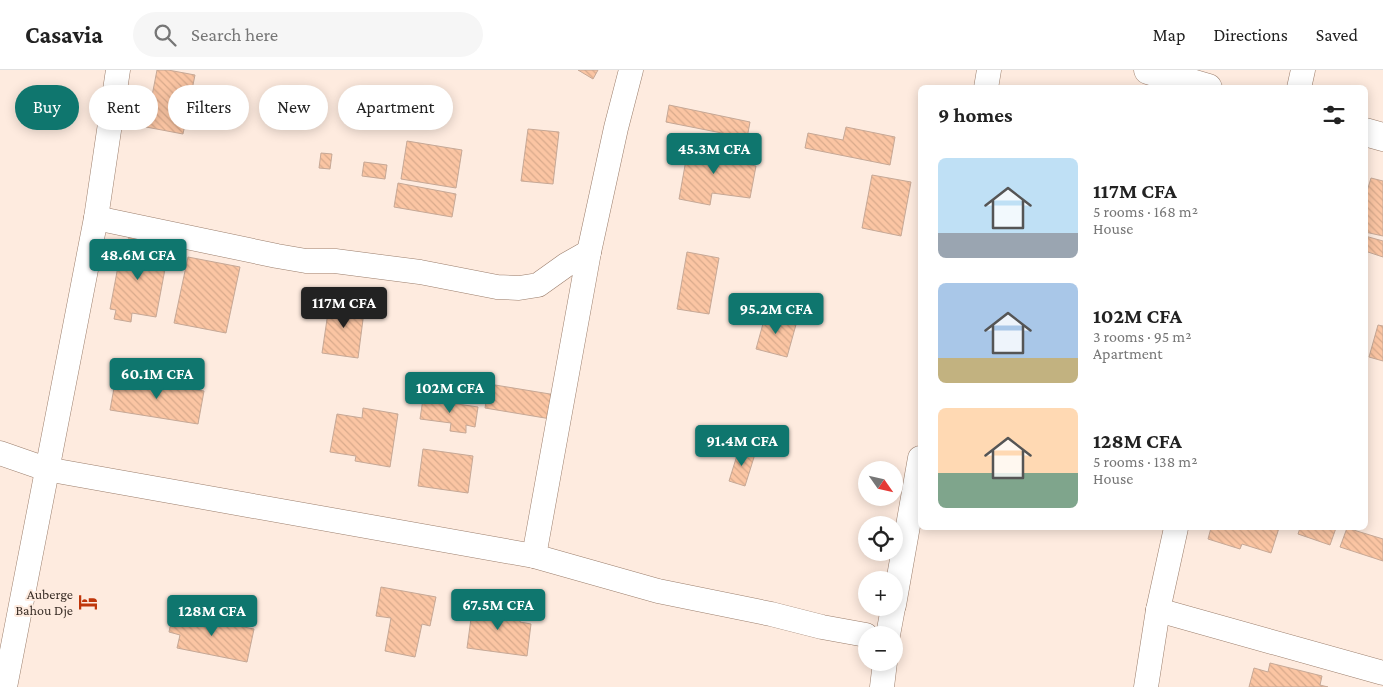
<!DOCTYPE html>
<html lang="en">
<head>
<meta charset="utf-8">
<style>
	:root { --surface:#fff; --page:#f6f6f6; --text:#222; --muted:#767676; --line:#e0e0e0; --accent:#0f766e }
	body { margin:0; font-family:"Crimson Pro",serif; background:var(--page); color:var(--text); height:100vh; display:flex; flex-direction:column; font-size:19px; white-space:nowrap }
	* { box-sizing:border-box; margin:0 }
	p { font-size:16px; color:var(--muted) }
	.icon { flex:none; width:28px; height:28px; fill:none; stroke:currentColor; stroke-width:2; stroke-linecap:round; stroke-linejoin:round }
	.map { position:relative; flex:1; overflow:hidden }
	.drawer { position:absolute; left:918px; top:15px; width:450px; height:445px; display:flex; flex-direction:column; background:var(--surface); border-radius:8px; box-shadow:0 2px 12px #0003 }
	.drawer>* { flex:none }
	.banner { position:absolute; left:15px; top:15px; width:475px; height:45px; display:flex; gap:10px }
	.needle { width:32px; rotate:124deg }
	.tools { position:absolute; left:858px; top:391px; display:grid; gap:10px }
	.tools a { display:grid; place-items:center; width:45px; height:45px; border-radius:50%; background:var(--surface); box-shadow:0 2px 12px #0003; font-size:25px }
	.price { position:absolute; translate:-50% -42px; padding:0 11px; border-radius:5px; background:var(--accent); color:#fff; font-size:16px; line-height:32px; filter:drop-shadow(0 1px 2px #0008) }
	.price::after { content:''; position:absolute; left:50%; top:30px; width:15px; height:11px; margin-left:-8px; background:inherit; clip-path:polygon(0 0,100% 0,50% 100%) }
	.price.current { background:#222; color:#fff }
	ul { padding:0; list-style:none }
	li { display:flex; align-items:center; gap:15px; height:125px; padding:0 20px }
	li span { display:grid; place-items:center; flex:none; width:140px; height:100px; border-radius:8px; color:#555 }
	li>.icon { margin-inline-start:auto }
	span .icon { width:60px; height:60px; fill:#fffc; stroke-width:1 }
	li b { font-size:21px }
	h2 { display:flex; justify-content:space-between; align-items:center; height:60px; padding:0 20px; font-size:21px }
	.chip { padding:0 18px; border-radius:22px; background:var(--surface); box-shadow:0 2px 12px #0003; font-size:18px; line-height:45px }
	.chip.current { background:var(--accent); color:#fff }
	header { display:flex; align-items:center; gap:30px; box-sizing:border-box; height:70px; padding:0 25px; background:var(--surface); border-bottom:1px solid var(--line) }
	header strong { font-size:24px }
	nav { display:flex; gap:28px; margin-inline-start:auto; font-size:18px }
	.search { width:350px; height:45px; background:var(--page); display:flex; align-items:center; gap:12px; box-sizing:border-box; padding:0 18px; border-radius:28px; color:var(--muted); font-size:19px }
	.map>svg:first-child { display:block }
</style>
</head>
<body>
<header>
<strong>Casavia</strong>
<div class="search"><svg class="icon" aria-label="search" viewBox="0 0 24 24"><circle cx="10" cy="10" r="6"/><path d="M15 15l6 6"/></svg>Search here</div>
<nav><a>Map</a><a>Directions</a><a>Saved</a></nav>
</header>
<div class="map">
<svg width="1383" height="617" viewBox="0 0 1383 617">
	<defs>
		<pattern id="building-back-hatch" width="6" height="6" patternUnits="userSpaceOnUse" patternTransform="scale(1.25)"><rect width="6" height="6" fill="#fbc5a3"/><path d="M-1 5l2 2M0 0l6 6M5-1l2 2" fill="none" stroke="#d8aa8c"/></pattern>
	</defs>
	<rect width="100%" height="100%" fill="#feebdf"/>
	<g fill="url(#building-back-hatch)" stroke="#c6a896">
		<polygon points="157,0 168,0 195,5 183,64 146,57"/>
		<polygon points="578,0 598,0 593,9"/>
		<polygon points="669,35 750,52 747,68 666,52"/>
		<polygon points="846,57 895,67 890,95 805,78 808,63 843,70"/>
		<polygon points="528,59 559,62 553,114 521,111"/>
		<polygon points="407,71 462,80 456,118 401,109"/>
		<polygon points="689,73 728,80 726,90 756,96 750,128 712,123 710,135 679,129"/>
		<polygon points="321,83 332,84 330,99 319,98"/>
		<polygon points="364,92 387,95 385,109 362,106"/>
		<polygon points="872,105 911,112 901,166 862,158"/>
		<polygon points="1371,108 1383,111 1383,166 1365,162 1365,128"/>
		<polygon points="398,113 456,124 452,147 394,137"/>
		<polygon points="1365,166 1383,171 1383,187 1365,181"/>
		<polygon points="129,167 147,170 145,179 168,183 156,247 132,243 131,252 114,249 116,240 110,239 122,175 128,176"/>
		<polygon points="687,182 719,188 709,244 677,239"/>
		<polygon points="188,187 240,197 226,263 174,253"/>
		<polygon points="330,229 365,234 358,288 322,283"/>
		<polygon points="766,243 797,251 787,287 756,279"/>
		<polygon points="1378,255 1383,256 1383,291 1369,287"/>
		<polygon points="116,307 204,321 198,354 110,340"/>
		<polygon points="489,314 556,325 551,349 485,338"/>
		<polygon points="423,329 478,337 475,357 466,355 466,363 450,361 451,353 420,349"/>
		<polygon points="363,338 398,344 390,397 355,391 356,386 330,382 337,344 362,348"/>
		<polygon points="423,379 473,386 468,423 418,416"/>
		<polygon points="739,379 755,384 745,416 729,411"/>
		<polygon points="1211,458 1279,458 1271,483 1242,474 1240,479 1208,469"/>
		<polygon points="1300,458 1336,458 1330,475 1298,464"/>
		<polygon points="1347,458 1383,469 1383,491 1340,477"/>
		<polygon points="381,517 436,527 430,556 422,554 415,587 385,581 391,548 376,546"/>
		<polygon points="473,534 521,541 520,552 531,554 527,586 467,578"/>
		<polygon points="173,543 254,559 247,592 177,578 180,565 169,562"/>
		<polygon points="1270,593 1322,606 1320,615 1328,617 1249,617 1254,598 1268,602"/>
	</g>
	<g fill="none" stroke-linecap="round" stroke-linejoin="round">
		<g stroke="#9b7e6c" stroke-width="25">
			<g id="minor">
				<polyline points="631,0 616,58 589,182 534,486 658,521 771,544 822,557 866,565"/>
				<polyline points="986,18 989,0"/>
				<polyline points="1299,18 1303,0"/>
				<polyline points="96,148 277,186 306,191 335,191 420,202 497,217 519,218 538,215 566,195 589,182"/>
				<polyline points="0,383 46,399 534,486"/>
				<polyline points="894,535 920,388"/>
				<polyline points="1158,540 1383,603"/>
				<polyline points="888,565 893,538"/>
				<polyline points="5,617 96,148 118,0"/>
				<polyline points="882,617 885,592"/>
				<polyline points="1146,617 1158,540 1176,458"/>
			</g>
		</g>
		<g stroke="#9b7e6c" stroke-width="29">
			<g id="tertiary">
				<polyline points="1148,0 1208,18"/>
				<polyline points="1365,62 1383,67"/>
			</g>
		</g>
		<use href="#minor" stroke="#fff" stroke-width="24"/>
		<use href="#tertiary" stroke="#fff" stroke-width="28"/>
	</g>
	<defs>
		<g id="hotel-bare" transform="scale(1.5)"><path d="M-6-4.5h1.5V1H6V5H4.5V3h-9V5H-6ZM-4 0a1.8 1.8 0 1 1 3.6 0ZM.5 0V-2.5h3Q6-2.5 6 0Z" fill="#bf360a" stroke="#feebdf" stroke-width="2.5" paint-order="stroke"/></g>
	</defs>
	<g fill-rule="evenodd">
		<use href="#hotel-bare" x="88" y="532"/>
	</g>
	<g text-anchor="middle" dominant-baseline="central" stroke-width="4" stroke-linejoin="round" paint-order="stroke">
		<g font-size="14" fill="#3c3029" stroke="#feebdf" text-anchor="end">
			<text x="73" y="524">Auberge<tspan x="73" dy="16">Bahou Dje</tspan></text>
		</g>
	</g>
</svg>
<div class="tools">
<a><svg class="needle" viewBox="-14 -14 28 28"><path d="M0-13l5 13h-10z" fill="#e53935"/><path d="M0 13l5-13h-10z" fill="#767676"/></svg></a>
<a><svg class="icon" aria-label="locate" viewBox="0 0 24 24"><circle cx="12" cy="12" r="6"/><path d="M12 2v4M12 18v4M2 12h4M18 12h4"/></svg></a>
<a>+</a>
<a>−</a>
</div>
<b class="price" style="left:714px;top:105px">45.3M CFA</b>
<b class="price" style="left:138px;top:211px">48.6M CFA</b>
<b class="price current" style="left:344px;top:259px">117M CFA</b>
<b class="price" style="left:776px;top:265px">95.2M CFA</b>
<b class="price" style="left:157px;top:330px">60.1M CFA</b>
<b class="price" style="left:450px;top:344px">102M CFA</b>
<b class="price" style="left:742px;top:397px">91.4M CFA</b>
<b class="price" style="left:498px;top:561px">67.5M CFA</b>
<b class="price" style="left:212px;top:567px">128M CFA</b>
<div class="banner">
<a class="chip current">Buy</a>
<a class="chip">Rent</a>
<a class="chip">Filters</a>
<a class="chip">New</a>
<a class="chip">Apartment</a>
</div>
<section class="drawer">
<h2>9 homes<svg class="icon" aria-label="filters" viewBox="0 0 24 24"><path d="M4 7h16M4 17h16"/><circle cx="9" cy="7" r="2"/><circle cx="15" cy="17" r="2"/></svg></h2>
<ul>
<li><span style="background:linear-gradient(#bfe0f5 75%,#9aa5b1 0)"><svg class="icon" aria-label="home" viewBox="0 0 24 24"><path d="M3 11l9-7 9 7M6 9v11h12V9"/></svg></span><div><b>117M CFA</b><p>5 rooms · 168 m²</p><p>House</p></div></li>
<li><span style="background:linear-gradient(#a9c7e8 75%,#c2b280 0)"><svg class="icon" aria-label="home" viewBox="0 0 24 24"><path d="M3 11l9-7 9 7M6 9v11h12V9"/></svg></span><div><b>102M CFA</b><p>3 rooms · 95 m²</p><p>Apartment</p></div></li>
<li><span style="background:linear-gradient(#ffd9b3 65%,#7fa58c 0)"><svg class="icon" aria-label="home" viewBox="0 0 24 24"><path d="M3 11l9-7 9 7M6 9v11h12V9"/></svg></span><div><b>128M CFA</b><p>5 rooms · 138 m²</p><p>House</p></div></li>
</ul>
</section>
</div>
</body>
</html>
